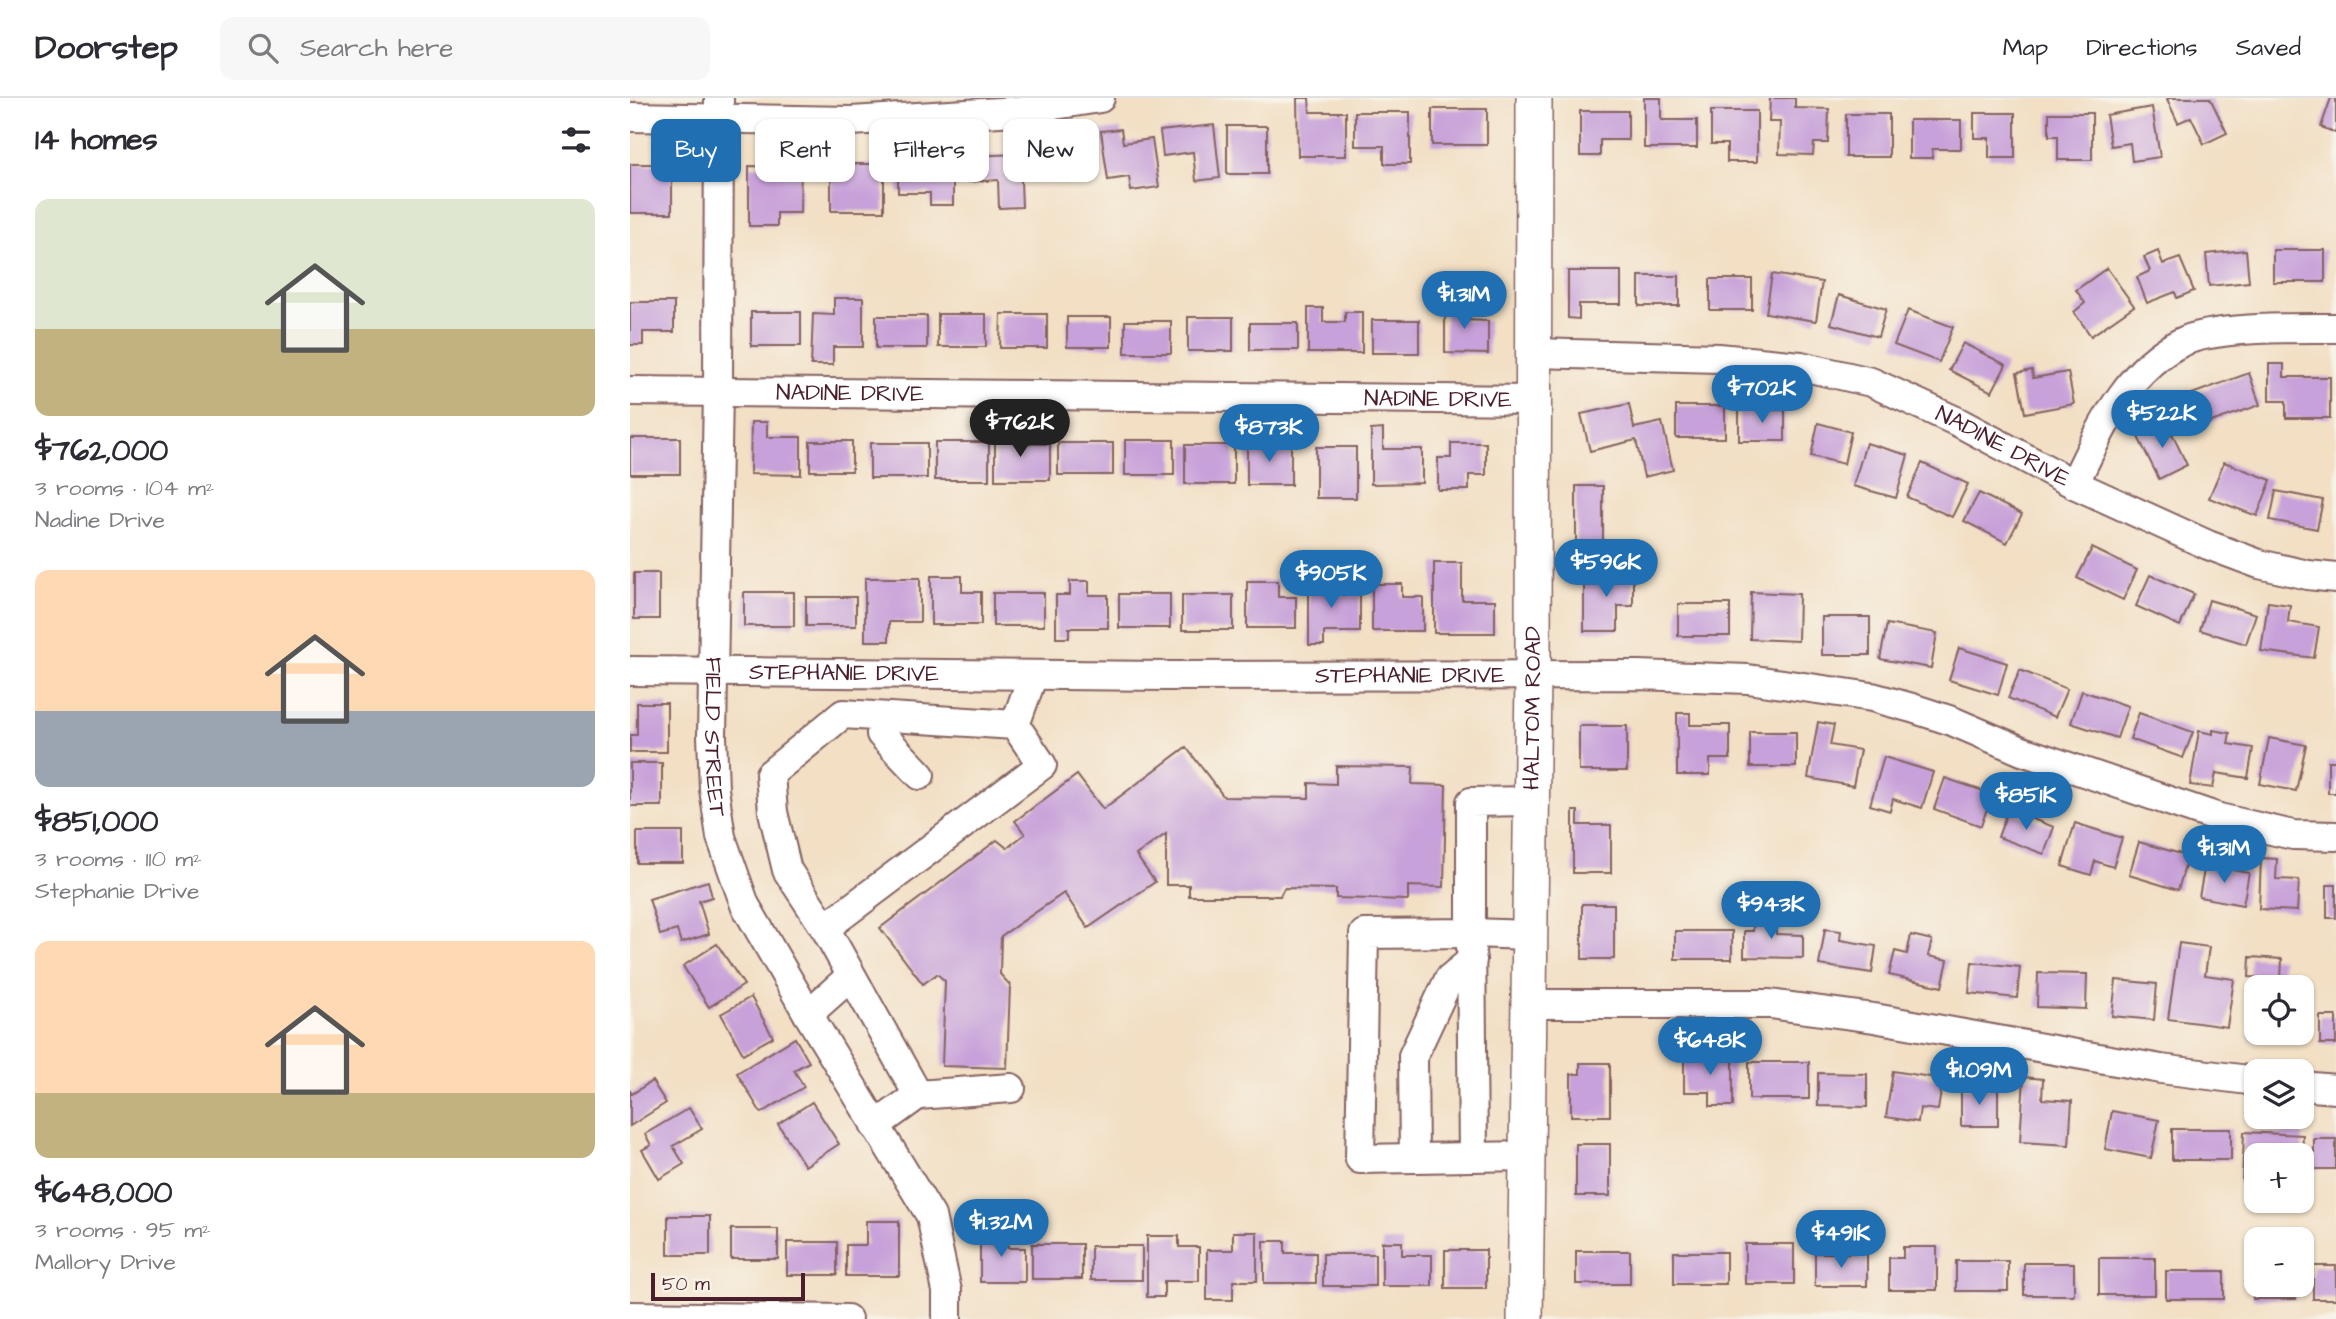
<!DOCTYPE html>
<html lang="en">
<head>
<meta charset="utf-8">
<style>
	:root { --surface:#fff; --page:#f7f7f7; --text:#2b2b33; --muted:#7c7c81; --line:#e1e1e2; --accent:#1f6fb2 }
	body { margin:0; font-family:"Architects Daughter",sans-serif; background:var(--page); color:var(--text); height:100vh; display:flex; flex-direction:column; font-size:26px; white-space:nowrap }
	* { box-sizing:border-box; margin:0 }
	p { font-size:23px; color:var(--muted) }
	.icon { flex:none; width:38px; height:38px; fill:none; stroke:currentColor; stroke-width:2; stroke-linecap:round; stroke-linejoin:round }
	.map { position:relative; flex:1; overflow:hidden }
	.drawer { display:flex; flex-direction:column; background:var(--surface); width:630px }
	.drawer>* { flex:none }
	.guide { position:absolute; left:21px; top:21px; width:665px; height:63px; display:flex; gap:14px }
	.controls { position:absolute; left:1614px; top:877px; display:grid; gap:14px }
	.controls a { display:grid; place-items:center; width:70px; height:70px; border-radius:14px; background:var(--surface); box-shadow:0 2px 5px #0004; font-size:35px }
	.scale { position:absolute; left:21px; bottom:18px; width:154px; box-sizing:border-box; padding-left:7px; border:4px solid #4a1f2b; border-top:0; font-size:19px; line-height:24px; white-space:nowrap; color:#4a1f2b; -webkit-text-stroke:5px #f7f3e8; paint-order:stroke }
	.price { position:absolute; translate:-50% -60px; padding:0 16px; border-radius:24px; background:var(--accent); color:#fff; font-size:23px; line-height:46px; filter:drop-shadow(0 2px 4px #0008) }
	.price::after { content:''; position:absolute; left:50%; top:42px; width:21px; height:16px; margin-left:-10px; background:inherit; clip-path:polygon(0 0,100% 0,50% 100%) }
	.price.selected { background:#222; color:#fff }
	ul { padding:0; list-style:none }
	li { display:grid; align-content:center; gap:14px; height:371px; padding:0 35px }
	li span { display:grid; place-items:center; height:217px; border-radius:14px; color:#555 }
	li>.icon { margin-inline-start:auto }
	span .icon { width:126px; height:126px; fill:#fffc; stroke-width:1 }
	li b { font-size:30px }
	h2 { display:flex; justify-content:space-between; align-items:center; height:84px; padding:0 35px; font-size:30px }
	.pill { padding:0 24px; border-radius:14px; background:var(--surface); box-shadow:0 2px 5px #0004; font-size:24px; line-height:63px }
	.pill.selected { background:var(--accent); color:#fff }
	header { display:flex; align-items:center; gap:42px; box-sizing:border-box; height:98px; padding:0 35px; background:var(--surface); border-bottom:2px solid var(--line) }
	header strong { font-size:33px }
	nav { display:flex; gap:38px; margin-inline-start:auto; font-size:24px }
	.search { width:490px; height:63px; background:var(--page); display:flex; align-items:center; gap:18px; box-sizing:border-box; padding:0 24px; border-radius:14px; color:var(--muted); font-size:26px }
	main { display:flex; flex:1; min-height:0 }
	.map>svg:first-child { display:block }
</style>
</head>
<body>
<header>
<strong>Doorstep</strong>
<div class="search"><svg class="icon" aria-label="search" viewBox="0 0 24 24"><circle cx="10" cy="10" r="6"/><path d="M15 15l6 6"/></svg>Search here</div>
<nav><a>Map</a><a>Directions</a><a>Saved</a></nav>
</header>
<main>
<section class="drawer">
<h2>14 homes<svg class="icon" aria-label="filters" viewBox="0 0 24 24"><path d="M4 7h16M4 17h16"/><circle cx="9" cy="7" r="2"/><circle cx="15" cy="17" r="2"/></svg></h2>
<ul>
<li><span style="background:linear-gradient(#dfe7d0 60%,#c2b280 0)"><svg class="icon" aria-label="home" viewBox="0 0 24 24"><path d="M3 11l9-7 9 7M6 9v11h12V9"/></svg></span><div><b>$762,000</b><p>3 rooms · 104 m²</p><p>Nadine Drive</p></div></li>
<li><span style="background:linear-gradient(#ffd9b3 65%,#9aa5b1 0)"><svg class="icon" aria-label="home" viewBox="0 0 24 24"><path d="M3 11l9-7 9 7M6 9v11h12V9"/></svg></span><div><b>$851,000</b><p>3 rooms · 110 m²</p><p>Stephanie Drive</p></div></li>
<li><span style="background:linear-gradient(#ffd9b3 70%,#c2b280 0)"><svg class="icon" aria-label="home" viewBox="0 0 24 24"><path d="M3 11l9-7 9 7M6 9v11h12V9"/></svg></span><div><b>$648,000</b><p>3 rooms · 95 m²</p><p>Mallory Drive</p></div></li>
</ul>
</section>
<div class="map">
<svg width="1706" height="1221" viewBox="0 0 1706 1221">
	<rect width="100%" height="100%" fill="#f7f3e8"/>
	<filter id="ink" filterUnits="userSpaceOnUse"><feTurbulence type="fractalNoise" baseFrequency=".0143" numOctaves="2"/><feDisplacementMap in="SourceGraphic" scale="14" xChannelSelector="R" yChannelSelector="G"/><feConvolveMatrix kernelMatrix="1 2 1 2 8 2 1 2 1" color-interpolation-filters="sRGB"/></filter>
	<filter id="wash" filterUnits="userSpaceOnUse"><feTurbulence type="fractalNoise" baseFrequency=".00686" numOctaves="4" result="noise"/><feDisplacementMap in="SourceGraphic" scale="28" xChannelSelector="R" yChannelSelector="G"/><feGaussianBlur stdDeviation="1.57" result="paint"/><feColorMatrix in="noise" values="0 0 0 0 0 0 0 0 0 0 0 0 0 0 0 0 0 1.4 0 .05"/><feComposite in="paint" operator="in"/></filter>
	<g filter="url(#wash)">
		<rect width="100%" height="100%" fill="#f2dfc4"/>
		<g id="blocks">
			<g fill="#c7a1d9">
				<polygon points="667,0 679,0 680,14 716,14 716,58 668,58"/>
				<polygon points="1014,0 1031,0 1031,22 1067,22 1067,50 1014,50"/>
				<polygon points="1140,0 1165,0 1165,10 1199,11 1198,45 1184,45 1183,57 1149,56 1150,24 1139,24"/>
				<polygon points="1540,0 1580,0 1597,35 1574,46 1561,19 1548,25 1537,1"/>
				<polygon points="1701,0 1706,0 1706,35 1691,29"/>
				<polygon points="1522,9 1530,59 1502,63 1500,45 1481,48 1476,17"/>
				<rect x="802" y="11" width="55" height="36"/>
				<polygon points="950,13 998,13 998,42 970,42 970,58 950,58"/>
				<polygon points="1081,13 1127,13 1127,64 1097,64 1097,46 1081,46"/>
				<polygon points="725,14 780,14 780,66 754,66 754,48 725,48"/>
				<polygon points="1344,15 1385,15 1385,60 1359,60 1359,40 1344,40"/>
				<polygon points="1419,15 1462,15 1462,62 1428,62 1428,38 1419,38"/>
				<rect x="1216" y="16" width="43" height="43"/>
				<polygon points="1279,22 1331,22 1331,51 1302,51 1302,60 1279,60"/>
				<polygon points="584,27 590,80 566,83 563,54 533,58 530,33"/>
				<rect x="597" y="28" width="40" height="48"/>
				<polygon points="491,31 493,45 522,41 529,89 501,93 499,79 478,82 471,33"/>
				<polygon points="449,50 450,79 406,80 405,51"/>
				<polygon points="390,56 392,109 369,110 368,82 338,84 337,58"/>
				<polygon points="268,65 323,65 323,107 300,107 300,95 268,95"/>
				<rect x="0" y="66" width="42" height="49"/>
				<rect x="201" y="66" width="53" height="47"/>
				<polygon points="119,68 171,69 170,115 147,115 147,128 119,128"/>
				<polygon points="1616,152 1619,184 1579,188 1576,156"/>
				<rect x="1643" y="152" width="52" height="32"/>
				<polygon points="1528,153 1533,166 1550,160 1564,193 1547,200 1545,194 1517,205 1507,179 1520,173 1514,159"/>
				<polygon points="1477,170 1504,208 1461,238 1444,214 1455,205 1446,192"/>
				<polygon points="834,173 857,173 857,201 833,201"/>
				<polygon points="938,173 991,173 991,206 949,206 949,221 938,220"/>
				<polygon points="1142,176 1192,184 1186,223 1136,215"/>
				<rect x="1009" y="178" width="40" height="30"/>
				<rect x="1080" y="181" width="42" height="31"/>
				<polygon points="1209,197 1256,211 1248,239 1201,226"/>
				<polygon points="204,200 233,200 233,249 203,249 203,267 181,267 183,216 204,217"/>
				<polygon points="815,202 835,202 834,222 858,223 858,256 815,255"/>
				<polygon points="0,204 44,204 44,234 13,234 13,247 0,247"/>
				<polygon points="678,210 693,210 693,224 715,224 715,214 732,214 732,255 678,255"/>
				<polygon points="1278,212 1323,229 1309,264 1264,247"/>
				<rect x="121" y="214" width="50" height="34"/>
				<rect x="308" y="216" width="48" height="33"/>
				<polygon points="371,216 417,216 417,250 370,250"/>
				<rect x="246" y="218" width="51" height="32"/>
				<rect x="437" y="219" width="44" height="30"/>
				<rect x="558" y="219" width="45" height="34"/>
				<rect x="742" y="222" width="47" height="33"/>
				<rect x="495" y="223" width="46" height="32"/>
				<rect x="620" y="225" width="48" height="27"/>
				<polygon points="1333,245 1376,267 1362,294 1319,272"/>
				<polygon points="1639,266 1654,266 1654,279 1700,279 1700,320 1656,320 1656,303 1639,303"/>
				<polygon points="1402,272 1403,280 1438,274 1444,306 1395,315 1387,275"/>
				<polygon points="1619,275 1630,307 1570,328 1559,297"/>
				<polygon points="999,306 1004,330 1032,324 1043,372 1014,379 1006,342 960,353 951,316"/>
				<rect x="1046" y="308" width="49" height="32"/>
				<rect x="1109" y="312" width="46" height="31"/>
				<polygon points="1536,323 1557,367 1529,381 1507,337"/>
				<polygon points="121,324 137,324 137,339 171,339 171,377 120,376"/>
				<polygon points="1188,325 1221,334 1214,366 1181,358"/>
				<polygon points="753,331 753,351 792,351 792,385 741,386 741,332"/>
				<polygon points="365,332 385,332 385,346 420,346 420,382 365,382"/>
				<rect x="0" y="340" width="50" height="36"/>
				<rect x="495" y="342" width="49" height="35"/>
				<rect x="180" y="343" width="42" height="30"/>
				<rect x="305" y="344" width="54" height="38"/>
				<rect x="240" y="345" width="57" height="35"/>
				<rect x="428" y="345" width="55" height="32"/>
				<rect x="617" y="345" width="44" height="42"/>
				<polygon points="821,345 856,345 856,377 839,377 839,392 808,392 808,360 821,360"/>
				<polygon points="1236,345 1278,357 1266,400 1223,388"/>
				<rect x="555" y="347" width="49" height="39"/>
				<rect x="686" y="349" width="40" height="51"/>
				<polygon points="1594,364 1641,382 1627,418 1579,400"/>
				<polygon points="1292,365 1338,386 1322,419 1277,399"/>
				<rect x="946" y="388" width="27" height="62"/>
				<polygon points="1646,393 1693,402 1687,431 1640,422"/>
				<polygon points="1349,395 1392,416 1377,445 1334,423"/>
				<polygon points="1462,450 1507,472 1493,502 1447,480"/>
				<polygon points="804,465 832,465 832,502 865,502 865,535 804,535"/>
				<rect x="4" y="475" width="25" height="46"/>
				<polygon points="954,475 1003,475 1003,508 988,508 988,533 954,533"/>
				<polygon points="1520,477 1564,496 1550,528 1506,508"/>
				<polygon points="301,478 332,478 332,494 351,494 351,527 301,527"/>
				<polygon points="235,480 290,480 290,524 259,524 259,543 235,543"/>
				<polygon points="679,481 712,481 712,497 730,497 730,534 694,534 694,547 679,547"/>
				<polygon points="440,483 459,483 459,497 478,497 478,530 439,530 439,540 426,540 426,497 440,497"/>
				<polygon points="617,483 648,483 648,499 666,499 666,530 617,530"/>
				<polygon points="742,486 772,486 772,499 793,499 793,533 742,533"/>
				<rect x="114" y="494" width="50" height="34"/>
				<polygon points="1121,494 1169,496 1168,543 1120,541"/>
				<rect x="363" y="495" width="51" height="33"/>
				<rect x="489" y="496" width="51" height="34"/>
				<rect x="552" y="497" width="51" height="35"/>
				<rect x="176" y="499" width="50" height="29"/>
				<polygon points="1579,502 1626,516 1616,546 1570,532"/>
				<polygon points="1638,504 1660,507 1658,524 1689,529 1684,560 1631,553"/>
				<rect x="1048" y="506" width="52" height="32"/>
				<rect x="1192" y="519" width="48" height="38"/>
				<polygon points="1257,526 1307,535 1301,570 1250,561"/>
				<polygon points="1329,550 1377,565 1368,597 1319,582"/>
				<polygon points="1390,572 1437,591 1425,619 1378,600"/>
				<polygon points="1452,593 1498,608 1487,640 1441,625"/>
				<polygon points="7,605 37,605 37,654 0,654 0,637 7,637"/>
				<polygon points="1047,615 1060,615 1060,627 1100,627 1100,661 1080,661 1080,677 1047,677"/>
				<polygon points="1509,615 1563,634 1553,660 1500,641"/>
				<polygon points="1188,624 1204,627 1200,647 1230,652 1223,688 1178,680"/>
				<rect x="949" y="628" width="48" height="45"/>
				<polygon points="1583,632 1600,635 1598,646 1623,650 1618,680 1586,675 1583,690 1560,687 1569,633 1583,636"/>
				<rect x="1120" y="634" width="46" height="35"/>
				<polygon points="1639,640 1676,647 1666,693 1630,686"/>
				<polygon points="556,649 594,699 679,700 679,685 706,686 706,668 783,669 782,686 816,687 814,789 778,788 778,802 706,800 706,791 654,790 650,798 559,798 559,787 536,787 536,736 506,757 525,784 458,830 434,795 371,838 370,876 380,887 377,970 312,968 315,883 307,876 293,886 250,830 367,742 377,750 395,736 385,723 447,677 473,711"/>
				<polygon points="1254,659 1303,674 1292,710 1263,701 1260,713 1240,707"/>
				<rect x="1698" y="663" width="8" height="32"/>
				<rect x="0" y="665" width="32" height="43"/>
				<polygon points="1315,680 1362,696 1351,728 1304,711"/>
				<polygon points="1378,712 1424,729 1414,756 1368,739"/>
				<polygon points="943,713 948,713 948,727 981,727 981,775 943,775"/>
				<polygon points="1445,725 1492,740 1483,769 1465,763 1461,777 1432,768"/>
				<rect x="7" y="734" width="46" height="31"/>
				<polygon points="1509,744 1558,758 1548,792 1499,777"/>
				<polygon points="1631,760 1647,761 1646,781 1669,782 1667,813 1629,811"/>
				<polygon points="1575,767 1619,775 1613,807 1569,799"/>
				<polygon points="78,783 82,799 69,803 79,836 51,845 47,832 30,837 19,801"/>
				<rect x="1697" y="787" width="9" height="33"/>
				<rect x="952" y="806" width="32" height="55"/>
				<polygon points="1124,819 1147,819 1146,836 1173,837 1173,860 1114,859 1114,833 1123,833"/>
				<polygon points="1195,831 1211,833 1210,842 1246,848 1242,875 1189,867"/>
				<rect x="1045" y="833" width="57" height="28"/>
				<polygon points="1281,837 1302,842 1298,858 1318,862 1312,889 1259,877 1265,853 1277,856"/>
				<polygon points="1549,845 1579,849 1575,877 1604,881 1597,929 1538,921"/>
				<polygon points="87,846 114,887 79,909 53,868"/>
				<polygon points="1620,859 1652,861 1651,881 1619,879"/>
				<polygon points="1342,864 1390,869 1387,900 1339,895"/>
				<polygon points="1408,875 1457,876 1456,911 1407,909"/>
				<polygon points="1486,882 1527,886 1524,922 1482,918"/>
				<polygon points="121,899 143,939 113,956 91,916"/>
				<polygon points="1620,904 1626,904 1626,934 1664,934 1664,942 1620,942"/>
				<rect x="1690" y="918" width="16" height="28"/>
				<polygon points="165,940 179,964 164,972 174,989 131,1015 107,975"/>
				<polygon points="1054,956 1103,956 1103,1008 1080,1008 1080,994 1054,994"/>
				<rect x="1119" y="964" width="60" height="37"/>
				<polygon points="950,965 980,965 980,1018 941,1018 941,976 950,976"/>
				<polygon points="1263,973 1313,981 1308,1012 1290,1010 1288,1024 1256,1019"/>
				<polygon points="1188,975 1237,976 1237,1009 1188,1008"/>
				<polygon points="1394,979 1413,981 1412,1001 1442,1003 1439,1047 1390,1044"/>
				<polygon points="22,983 36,1005 0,1028 0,993 2,996"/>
				<rect x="1331" y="990" width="37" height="38"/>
				<polygon points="182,1004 209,1046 175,1068 148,1026"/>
				<polygon points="59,1010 72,1031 43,1048 54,1066 29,1081 12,1052 21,1047 15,1036"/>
				<polygon points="1482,1013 1529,1022 1521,1060 1475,1051"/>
				<rect x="1542" y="1031" width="59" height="31"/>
				<polygon points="1614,1034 1673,1037 1672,1057 1626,1057 1626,1084 1612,1083"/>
				<rect x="1684" y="1041" width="22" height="30"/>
				<rect x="946" y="1046" width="34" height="52"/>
				<rect x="38" y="1118" width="42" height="39"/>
				<polygon points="236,1123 269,1123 269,1178 216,1178 216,1147 236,1147"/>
				<rect x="101" y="1131" width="47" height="30"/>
				<polygon points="350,1134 378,1134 378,1150 395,1150 395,1184 350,1184"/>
				<polygon points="603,1134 627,1134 627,1183 603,1183 603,1202 577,1202 577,1152 603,1152"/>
				<polygon points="517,1138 549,1138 549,1149 569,1149 569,1183 534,1183 534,1199 517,1199"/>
				<polygon points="634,1143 655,1143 655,1155 686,1155 686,1185 634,1185"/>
				<rect x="157" y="1144" width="50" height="33"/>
				<polygon points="752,1144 772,1144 772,1157 802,1157 802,1188 752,1188"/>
				<rect x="402" y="1146" width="50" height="35"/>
				<rect x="1115" y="1146" width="49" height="40"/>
				<rect x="461" y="1148" width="51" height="34"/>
				<polygon points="1273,1149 1307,1149 1307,1192 1259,1192 1259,1160 1273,1160"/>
				<rect x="815" y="1152" width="41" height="38"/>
				<rect x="946" y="1153" width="54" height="33"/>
				<rect x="1044" y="1154" width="52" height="32"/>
				<rect x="1185" y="1155" width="52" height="33"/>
				<rect x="693" y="1156" width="52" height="32"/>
				<rect x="1469" y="1160" width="56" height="37"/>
				<rect x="1326" y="1163" width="52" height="30"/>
				<rect x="1394" y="1165" width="50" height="32"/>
				<rect x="1683" y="1168" width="23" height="33"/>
				<polygon points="1623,1169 1626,1169 1626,1186 1666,1186 1666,1201 1623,1201"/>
				<rect x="1536" y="1173" width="58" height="28"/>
			</g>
		</g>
	</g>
	<g filter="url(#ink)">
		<use href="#blocks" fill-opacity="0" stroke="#856261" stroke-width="2"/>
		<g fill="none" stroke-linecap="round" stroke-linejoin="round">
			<g stroke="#856261" stroke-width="32">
				<g id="minor">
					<path id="s1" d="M 89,0 L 88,293 L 82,638 L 84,691 L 91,739 L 115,807 L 178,916 L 301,1118 L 317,1193 L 317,1221"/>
					<polyline points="0,19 221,23 386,13 470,0"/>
					<path id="s2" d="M 904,255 L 1089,260 L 1171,268 L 1241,284 L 1328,324 L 1444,386 L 1578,447 L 1629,466 L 1678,477 L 1706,480"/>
					<path id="s3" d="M 0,293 L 904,302"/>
					<path d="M 1444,386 C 1470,333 1496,271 1552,244 C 1584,228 1669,230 1706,230"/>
					<path id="s4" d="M 0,573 L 538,578 L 1008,577 L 1118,581 L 1242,599 L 1282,610 L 1322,623 L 1392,653 L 1589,720 L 1663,737 L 1706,738"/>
					<polyline points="385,627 412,667 195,830 157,772 143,714 140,676 213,616 385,627 403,577"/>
					<polyline points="251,636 290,677"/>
					<polyline points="195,830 288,997 381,990"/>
					<polyline points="899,906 1140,906 1244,920 1531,971 1626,983"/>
					<polyline points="178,916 221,878"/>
					<polyline points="1671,988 1706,991"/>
					<polyline points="245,1028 288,997"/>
					<polyline points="897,1058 730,1061 734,836 841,835 841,704 901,703"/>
					<polyline points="843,1059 841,835 900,837"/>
					<polyline points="784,1060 783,958 819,881 842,862"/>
					<polyline points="0,1218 217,1221"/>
				</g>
			</g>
			<g stroke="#856261" stroke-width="38">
				<g id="major">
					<path id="s5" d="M 895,1221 L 903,577 L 904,0"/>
				</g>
			</g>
			<use href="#minor" stroke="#fff" stroke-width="28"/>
			<use href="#major" stroke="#fff" stroke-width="35"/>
		</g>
	</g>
	<g text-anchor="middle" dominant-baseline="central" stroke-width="7" stroke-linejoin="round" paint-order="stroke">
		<g font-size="23" fill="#4a1f2b" stroke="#f7f3e8">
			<text stroke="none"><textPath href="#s3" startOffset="220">NADINE DRIVE</textPath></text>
			<text stroke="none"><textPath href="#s3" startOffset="808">NADINE DRIVE</textPath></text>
			<text stroke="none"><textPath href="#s2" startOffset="486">NADINE DRIVE</textPath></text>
			<text stroke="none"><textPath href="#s4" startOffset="214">STEPHANIE DRIVE</textPath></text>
			<text stroke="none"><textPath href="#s4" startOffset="780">STEPHANIE DRIVE</textPath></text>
			<text stroke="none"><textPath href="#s5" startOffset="611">HALTOM ROAD</textPath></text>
			<text stroke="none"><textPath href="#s1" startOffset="639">FIELD STREET</textPath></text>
		</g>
	</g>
</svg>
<div class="controls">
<a><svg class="icon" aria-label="locate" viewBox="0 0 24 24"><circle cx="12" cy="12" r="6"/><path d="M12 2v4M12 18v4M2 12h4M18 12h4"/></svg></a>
<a><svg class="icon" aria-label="layers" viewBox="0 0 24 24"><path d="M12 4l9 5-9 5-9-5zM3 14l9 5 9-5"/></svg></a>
<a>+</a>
<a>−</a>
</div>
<div class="scale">50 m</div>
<b class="price" style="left:834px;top:233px">$1.31M</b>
<b class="price" style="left:1132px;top:327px">$702K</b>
<b class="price" style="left:1532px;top:352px">$522K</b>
<b class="price selected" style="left:390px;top:361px">$762K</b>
<b class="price" style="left:639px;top:366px">$873K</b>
<b class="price" style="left:976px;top:501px">$596K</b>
<b class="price" style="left:701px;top:512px">$905K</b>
<b class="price" style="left:1396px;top:734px">$851K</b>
<b class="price" style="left:1594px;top:787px">$1.31M</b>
<b class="price" style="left:1141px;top:843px">$943K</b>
<b class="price" style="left:1080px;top:979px">$648K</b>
<b class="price" style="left:1349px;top:1009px">$1.09M</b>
<b class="price" style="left:371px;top:1161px">$1.32M</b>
<b class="price" style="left:1211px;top:1172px">$491K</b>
<div class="guide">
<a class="pill selected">Buy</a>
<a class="pill">Rent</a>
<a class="pill">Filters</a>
<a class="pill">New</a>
</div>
</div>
</main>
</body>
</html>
